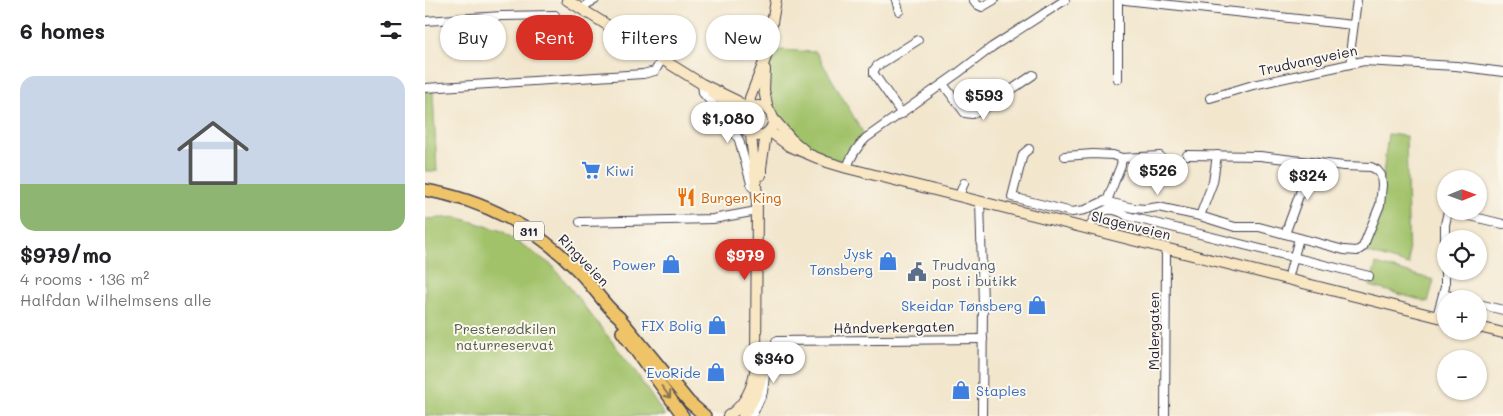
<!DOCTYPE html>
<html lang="en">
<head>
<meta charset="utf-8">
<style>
	:root { --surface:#fff; --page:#f2f2f2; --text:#202124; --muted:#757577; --line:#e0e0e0; --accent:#d93025 }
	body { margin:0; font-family:Mali,sans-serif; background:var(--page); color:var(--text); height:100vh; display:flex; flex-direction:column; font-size:19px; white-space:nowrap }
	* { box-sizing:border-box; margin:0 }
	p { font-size:16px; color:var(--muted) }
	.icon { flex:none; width:28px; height:28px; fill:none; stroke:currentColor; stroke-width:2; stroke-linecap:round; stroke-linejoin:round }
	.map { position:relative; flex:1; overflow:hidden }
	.drawer { display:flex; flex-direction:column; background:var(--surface); width:425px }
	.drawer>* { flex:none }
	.banner { position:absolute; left:15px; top:15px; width:475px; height:45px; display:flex; gap:10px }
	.needle { width:32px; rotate:89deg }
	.fabs { position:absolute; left:1012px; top:170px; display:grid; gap:10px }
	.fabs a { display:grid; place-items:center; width:50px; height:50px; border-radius:50%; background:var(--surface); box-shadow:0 1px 4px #0004; font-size:25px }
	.price { position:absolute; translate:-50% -42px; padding:0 11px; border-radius:18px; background:#fff; color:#222; font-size:16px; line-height:32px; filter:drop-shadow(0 1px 2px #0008) }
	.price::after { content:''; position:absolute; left:50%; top:30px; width:15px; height:11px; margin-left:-8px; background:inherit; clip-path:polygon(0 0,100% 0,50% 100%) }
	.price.selected { background:var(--accent); color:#fff }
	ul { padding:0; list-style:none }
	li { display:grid; align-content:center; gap:10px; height:265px; padding:0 20px }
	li+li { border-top:1px solid var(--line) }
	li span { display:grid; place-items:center; height:155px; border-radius:15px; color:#555 }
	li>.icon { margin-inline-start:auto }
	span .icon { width:90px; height:90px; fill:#fffc; stroke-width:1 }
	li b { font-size:21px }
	h2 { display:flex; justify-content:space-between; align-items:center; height:60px; padding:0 20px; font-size:21px }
	.tag { padding:0 18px; border-radius:22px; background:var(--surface); box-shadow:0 1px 4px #0004; font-size:18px; line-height:45px }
	.tag.selected { background:var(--accent); color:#fff }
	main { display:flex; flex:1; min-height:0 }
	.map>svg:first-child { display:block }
</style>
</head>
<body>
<main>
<section class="drawer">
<h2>6 homes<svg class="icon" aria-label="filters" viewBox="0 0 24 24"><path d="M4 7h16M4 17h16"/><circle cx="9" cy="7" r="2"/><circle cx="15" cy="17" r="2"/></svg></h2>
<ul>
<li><span style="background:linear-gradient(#c9d6e8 70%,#8fb573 0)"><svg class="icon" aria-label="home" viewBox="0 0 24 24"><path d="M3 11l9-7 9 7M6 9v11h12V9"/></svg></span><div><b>$979/mo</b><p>4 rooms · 136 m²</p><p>Halfdan Wilhelmsens alle</p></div></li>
</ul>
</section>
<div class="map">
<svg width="1078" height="416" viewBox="0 0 1078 416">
	<rect width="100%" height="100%" fill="#fbf7ec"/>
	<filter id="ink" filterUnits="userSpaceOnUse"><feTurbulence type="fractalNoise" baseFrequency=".02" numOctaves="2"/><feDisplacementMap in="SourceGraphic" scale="10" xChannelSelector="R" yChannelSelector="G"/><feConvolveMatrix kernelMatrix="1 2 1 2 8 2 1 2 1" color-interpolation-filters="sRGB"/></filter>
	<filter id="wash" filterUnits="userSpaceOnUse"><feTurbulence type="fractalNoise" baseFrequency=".0096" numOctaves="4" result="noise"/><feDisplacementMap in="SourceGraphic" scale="20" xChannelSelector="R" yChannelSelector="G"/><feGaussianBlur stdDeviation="1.12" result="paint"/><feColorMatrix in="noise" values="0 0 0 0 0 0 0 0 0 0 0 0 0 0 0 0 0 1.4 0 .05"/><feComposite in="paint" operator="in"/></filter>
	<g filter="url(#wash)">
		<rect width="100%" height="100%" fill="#f2e6cd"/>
		<g fill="#a2c26a" stroke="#627252">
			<path d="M 356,50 L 391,52 L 441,138 L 422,158 L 417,161 C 406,158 394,156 384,150 C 367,140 343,112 342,92 C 341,81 344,69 344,57 Z"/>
			<polygon points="0,91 8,91 12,171 0,171"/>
			<polygon points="963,134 981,136 984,265 940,252 958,175"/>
			<polygon points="32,217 77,231 128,266 206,366 240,416 0,416 0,219"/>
			<polygon points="951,264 1009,280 1003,302 945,286"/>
		</g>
	</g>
	<g filter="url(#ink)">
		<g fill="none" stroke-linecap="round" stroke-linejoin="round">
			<g stroke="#413f51" stroke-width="10">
				<g id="street">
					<polyline points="471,0 474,11"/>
					<polyline points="548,0 551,4 557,7 569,0"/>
					<polyline points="693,0 693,79"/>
					<polyline points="700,0 928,25"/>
					<polyline points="158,10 162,4 170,0"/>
					<polyline points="0,21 77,16 130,15"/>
					<polyline points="927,62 926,46 932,0"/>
					<polyline points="277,84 278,93 303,121 314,140 327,187"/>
					<polyline points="518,84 540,113 547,114 555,111 608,75"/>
					<polyline points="0,88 218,74 230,71 237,59"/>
					<polyline points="785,98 828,85 939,61 1031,66 1078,72"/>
					<polyline points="477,114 449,74 449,70 452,66 493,40"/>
					<polyline points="604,149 598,154 587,197 647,212 660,210 679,201 708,208 720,209 733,207 775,216 810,227 834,227 919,250 932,251 938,247 955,205 957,185 956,175 952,170 946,167 919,166 835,156 762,155"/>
					<polyline points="640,156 668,154 688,155 697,158 735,156"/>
					<path d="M 422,168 C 426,155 432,147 441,138 L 533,73 L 567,47 L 640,0"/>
					<polyline points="1019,188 1021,201"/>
					<polyline points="534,196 539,183"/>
					<polyline points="555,201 558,304 557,416"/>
					<polyline points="682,201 696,165 697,158"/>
					<polyline points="1023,213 1029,212 1078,224"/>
					<polyline points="775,216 788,182 792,155"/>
					<polyline points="155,222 288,219 332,211 331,206"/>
					<path d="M 665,228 C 668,215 681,205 695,212 C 698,213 700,215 702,216 L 944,276"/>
					<polyline points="860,234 879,182 883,162"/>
					<polyline points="738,247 741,253 740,416"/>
					<polyline points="863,279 874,238"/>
					<polyline points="1019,294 1035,299"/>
					<polyline points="1054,304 1078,310"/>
					<polyline points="1012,316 1020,287 1020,225 1023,211"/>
					<polyline points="351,341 558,339"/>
					<polyline points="327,416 338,392 340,376"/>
				</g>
			</g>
			<g stroke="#413f51" stroke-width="12">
				<g id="secondary">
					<polyline points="142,0 277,84 312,101 323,111"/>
					<polyline points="340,69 339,90 343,110"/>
					<polyline points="287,93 297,100 318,125"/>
					<circle cx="333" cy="121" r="15"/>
					<polyline points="324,110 325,98 341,57 351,0"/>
					<polyline points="347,117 366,139 379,150"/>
					<polyline points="344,131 364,146 402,162 422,168 1021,319"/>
					<polyline points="336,175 336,168 341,134"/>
					<polyline points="1054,327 1078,333"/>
					<path d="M 303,416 C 322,404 329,385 331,364 L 332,195 L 326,135"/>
					<path d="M 318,416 C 331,398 338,382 338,360"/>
				</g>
			</g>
			<g stroke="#413f51" stroke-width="14">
				<g id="primary">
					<path d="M 0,190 C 59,200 112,228 153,271 C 168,286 178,304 194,317 L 264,402 L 280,416"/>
					<polyline points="197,332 258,416"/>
				</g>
			</g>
			<use href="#street" stroke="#fff" stroke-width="8"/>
			<use href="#secondary" stroke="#f9e7c3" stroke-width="10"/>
			<use href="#primary" stroke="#efc469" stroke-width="11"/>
		</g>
		<defs><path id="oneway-shaft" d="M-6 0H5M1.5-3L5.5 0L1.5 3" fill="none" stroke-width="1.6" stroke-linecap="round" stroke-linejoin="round" transform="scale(1.25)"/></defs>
		<use stroke="#887352" href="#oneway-shaft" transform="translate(241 392) rotate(53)"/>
	</g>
	<defs>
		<g id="supermarket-bare" transform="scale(1.5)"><path d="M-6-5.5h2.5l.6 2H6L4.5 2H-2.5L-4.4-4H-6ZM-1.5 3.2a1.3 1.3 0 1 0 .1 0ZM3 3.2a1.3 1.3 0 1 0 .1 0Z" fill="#3f7fe0" stroke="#fbf7ec" stroke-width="2.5" paint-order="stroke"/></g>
		<g id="restaurant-bare" transform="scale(1.5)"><path d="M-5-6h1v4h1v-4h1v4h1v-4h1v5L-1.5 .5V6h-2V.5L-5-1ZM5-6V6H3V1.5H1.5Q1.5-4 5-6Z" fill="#e8710a" stroke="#fbf7ec" stroke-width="2.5" paint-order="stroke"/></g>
		<g id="shop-bare" transform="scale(1.5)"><path d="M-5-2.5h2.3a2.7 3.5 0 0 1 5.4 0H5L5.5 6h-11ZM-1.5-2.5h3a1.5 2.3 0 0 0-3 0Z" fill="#3f7fe0" stroke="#fbf7ec" stroke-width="2.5" paint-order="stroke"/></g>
		<g id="civic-bare" transform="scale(1.5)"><path d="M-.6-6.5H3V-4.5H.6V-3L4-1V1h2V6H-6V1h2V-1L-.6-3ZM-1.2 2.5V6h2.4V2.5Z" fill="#5c6f8a" stroke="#fbf7ec" stroke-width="2.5" paint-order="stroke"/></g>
	</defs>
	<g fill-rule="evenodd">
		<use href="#supermarket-bare" x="166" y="170"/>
		<use href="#restaurant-bare" x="261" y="197"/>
		<use href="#shop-bare" x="463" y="261"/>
		<use href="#shop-bare" x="246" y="264"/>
		<use href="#civic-bare" x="492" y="272"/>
		<use href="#shop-bare" x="612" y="305"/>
		<use href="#shop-bare" x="292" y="325"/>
		<use href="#shop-bare" x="291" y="372"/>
		<use href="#shop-bare" x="536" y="390"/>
	</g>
	<g text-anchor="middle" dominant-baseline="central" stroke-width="4" stroke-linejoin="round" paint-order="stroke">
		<rect fill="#fbf7ec" stroke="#636270" stroke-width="1" x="89" y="221.5" width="30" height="19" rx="4"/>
		<g font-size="12" font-weight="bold" fill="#22223b">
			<text x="104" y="231">311</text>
		</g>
		<g font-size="14" fill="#22223b" stroke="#fbf7ec">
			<text transform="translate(883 60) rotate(-12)">Trudvangveien</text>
			<text transform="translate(706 225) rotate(14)">Slagenveien</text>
			<text transform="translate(159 260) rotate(46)">Ringveien</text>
			<text transform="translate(469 327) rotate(-1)">Håndverkergaten</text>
			<text transform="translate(728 331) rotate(-90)">Malergaten</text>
		</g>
		<g font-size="14" fill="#366cbe" stroke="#fbf7ec" text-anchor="end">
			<text x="181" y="170" text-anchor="start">Kiwi</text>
			<text x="448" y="253">Jysk<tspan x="448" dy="16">Tønsberg</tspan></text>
			<text x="231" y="264">Power</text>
			<text x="597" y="305">Skeidar Tønsberg</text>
			<text x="277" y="325">FIX Bolig</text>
			<text x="276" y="372">EvoRide</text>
			<text x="551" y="390" text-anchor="start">Staples</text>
		</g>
		<g font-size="14" fill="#c56008" stroke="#fbf7ec" text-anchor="start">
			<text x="276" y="197">Burger King</text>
		</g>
		<g font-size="14" fill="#4e5e75" stroke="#fbf7ec" text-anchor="start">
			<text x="507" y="264">Trudvang<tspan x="507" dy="16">post i butikk</tspan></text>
		</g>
		<g font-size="14" fill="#4f5a4b" stroke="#fbf7ec">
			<text x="80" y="328">Presterødkilen<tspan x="80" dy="16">naturreservat</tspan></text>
		</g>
	</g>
</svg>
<div class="fabs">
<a><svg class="needle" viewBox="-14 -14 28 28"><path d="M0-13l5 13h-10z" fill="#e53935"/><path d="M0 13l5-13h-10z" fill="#757577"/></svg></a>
<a><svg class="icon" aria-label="locate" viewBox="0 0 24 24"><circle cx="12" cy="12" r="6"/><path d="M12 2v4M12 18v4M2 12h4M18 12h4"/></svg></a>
<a>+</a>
<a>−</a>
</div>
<b class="price" style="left:559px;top:121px">$593</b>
<b class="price" style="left:303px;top:144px">$1,080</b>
<b class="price" style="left:733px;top:196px">$526</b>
<b class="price" style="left:883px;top:201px">$324</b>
<b class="price selected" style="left:320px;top:281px">$979</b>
<b class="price" style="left:349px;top:384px">$340</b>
<div class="banner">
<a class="tag">Buy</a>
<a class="tag selected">Rent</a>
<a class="tag">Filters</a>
<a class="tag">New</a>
</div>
</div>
</main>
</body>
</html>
